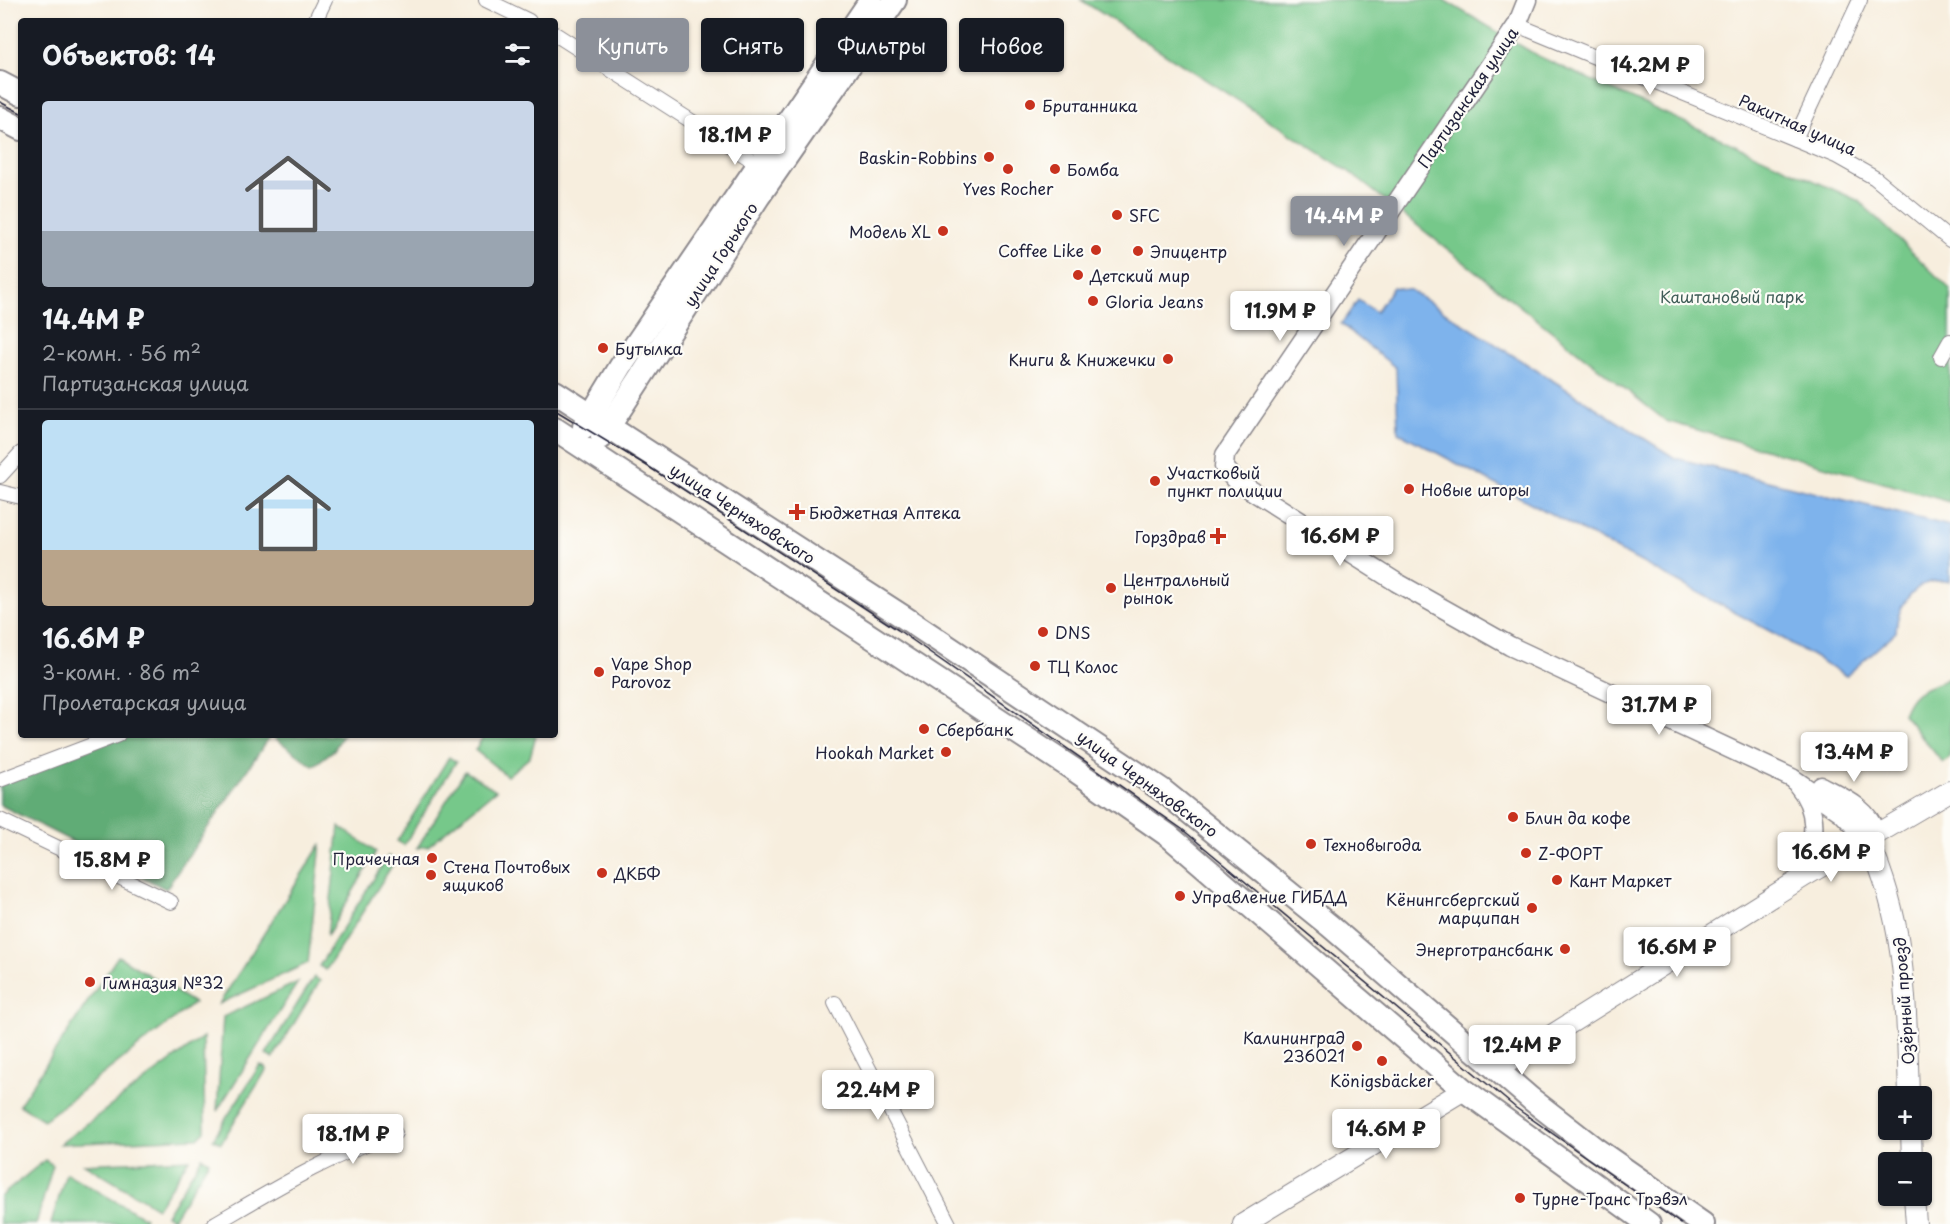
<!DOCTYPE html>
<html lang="ru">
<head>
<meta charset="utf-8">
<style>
	:root { --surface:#171b24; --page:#20242c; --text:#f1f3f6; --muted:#9ea1a6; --line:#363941; --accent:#8c9099 }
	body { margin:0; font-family:"Playpen Sans",sans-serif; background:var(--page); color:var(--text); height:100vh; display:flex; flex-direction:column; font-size:22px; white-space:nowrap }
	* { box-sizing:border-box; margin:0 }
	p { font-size:20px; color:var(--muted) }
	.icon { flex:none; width:33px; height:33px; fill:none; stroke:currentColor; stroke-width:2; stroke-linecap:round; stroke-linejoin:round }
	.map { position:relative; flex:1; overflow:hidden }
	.panel { position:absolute; left:18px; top:18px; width:540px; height:720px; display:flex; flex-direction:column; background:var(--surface); border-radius:6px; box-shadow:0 2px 4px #0004 }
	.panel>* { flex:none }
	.guide { position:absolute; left:576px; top:18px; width:570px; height:54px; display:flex; gap:12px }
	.buttons { position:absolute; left:1878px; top:1086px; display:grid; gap:12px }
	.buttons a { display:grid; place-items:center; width:54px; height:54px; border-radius:6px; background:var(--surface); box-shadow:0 2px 4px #0004; font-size:30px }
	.price { position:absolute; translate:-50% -51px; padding:0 14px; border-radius:6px; background:#fff; color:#222; font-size:20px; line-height:39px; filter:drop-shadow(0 2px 3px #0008) }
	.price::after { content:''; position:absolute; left:50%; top:36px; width:18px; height:14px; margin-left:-9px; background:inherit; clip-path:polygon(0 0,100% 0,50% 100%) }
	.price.on { background:var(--accent); color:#fff }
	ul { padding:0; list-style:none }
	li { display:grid; align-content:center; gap:12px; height:318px; padding:0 24px }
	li+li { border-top:2px solid var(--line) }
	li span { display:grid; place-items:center; height:186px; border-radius:6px; color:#555 }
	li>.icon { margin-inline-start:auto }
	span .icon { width:108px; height:108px; fill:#fffc; stroke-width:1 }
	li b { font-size:26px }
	h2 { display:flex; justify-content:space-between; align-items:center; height:72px; padding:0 24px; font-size:26px }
	.chip { padding:0 21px; border-radius:6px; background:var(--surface); box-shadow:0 2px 4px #0004; font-size:21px; line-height:54px }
	.chip.on { background:var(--accent); color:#fff }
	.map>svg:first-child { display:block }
</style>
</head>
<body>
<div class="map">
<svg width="1950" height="1224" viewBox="0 0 1950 1224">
	<rect width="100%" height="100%" fill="#fdfcf7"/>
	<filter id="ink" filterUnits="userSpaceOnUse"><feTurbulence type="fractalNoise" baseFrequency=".0167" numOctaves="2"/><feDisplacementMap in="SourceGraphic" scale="12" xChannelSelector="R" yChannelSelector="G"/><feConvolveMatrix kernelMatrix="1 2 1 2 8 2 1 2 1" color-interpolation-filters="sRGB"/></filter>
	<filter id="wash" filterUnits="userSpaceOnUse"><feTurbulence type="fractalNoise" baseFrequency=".008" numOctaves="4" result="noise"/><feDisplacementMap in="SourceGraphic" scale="24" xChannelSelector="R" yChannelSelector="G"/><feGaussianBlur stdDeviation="1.35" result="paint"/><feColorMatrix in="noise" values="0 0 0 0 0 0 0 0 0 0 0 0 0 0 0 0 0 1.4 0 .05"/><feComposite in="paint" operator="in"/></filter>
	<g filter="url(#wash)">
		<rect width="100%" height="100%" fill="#f7eede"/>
		<g fill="#76c88a" stroke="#4c7562" stroke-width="1.5">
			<polygon points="1081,0 1444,0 1538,56 1859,201 1950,289 1950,502 1666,421 1348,171"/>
			<path d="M 1950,677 L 1950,758 L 1943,763 L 1903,714 C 1915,684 1927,691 1950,677 Z"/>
			<polygon points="484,735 536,735 530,757 507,776 475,750"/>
			<polygon points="449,757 456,762 404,845 397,841"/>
			<polygon points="465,771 496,790 428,846 417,848"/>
			<polygon points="339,826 376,852 327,936"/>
			<polygon points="321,844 308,963 219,1004"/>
			<polygon points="388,856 395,861 326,970 319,966"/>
			<polygon points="118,956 194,1003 44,1120 19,1105"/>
			<polygon points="314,977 320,981 273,1058 266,1054"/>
			<polygon points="298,982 217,1111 223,1017"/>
			<polygon points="203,1037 205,1131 198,1138 60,1144"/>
			<polygon points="260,1065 267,1069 221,1143 213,1139"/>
			<polygon points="202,1157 209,1161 173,1219 166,1215"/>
			<polygon points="189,1159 157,1208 84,1164"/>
			<polygon points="45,1160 53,1165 36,1224 0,1224 0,1197"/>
			<polygon points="66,1173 145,1218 142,1224 51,1224"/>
		</g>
		<polygon fill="#60ac76" stroke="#416758" stroke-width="1.5" points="126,735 343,735 334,750 313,766 271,735 166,889 0,805 0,781"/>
		<path fill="#7eb3ec" stroke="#506a94" stroke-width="1.5" d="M 1393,287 L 1410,290 L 1675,458 L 1950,526 L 1950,582 C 1918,575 1897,603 1896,632 L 1846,676 L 1777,635 L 1398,432 L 1396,368 L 1341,324 L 1358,300 L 1376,312 Z"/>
	</g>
	<g filter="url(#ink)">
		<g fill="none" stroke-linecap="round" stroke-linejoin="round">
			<g stroke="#8c888c" stroke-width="16">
				<g id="minor">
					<polyline points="486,0 529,21"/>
					<polyline points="315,21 325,0"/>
					<polyline points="1517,25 1836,156 1875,178 1950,240"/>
					<polyline points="555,34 763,167"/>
					<polyline points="1795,139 1860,0"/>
					<polyline points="1941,357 1950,341"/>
					<polyline points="0,476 21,453"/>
					<polyline points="0,492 21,497"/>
					<polyline points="0,780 118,735"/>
					<polyline points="0,820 171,902"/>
					<polyline points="835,1003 949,1224"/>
					<path d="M 214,1224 C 273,1190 330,1155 395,1133"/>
				</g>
			</g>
			<g stroke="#8c888c" stroke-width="21">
				<g id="tertiary">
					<polyline points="1527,0 1517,25 1225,455 1224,467 1235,480 1396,582 1510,646 1792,778 1841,812 1868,840"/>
					<path d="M 1797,784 C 1822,813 1813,842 1805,876"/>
					<path d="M 1821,786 C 1844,798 1868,808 1877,834"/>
				</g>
			</g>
			<g stroke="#8c888c" stroke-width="22">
				<g id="secondary">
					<path d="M 1868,840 C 1907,924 1906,1005 1909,1096"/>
					<polyline points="1496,1070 1805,876 1950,791"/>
					<polyline points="1911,1130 1912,1162"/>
					<polyline points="1914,1196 1916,1224"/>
					<polyline points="1243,1224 1464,1090"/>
				</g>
			</g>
			<g stroke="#8c888c" stroke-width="26">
				<g id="primary">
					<polyline points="0,83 21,94"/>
					<polyline points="0,118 21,129"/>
					<polyline points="555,392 905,618 1162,790 1330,926 1531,1099 1594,1148 1703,1224"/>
					<polyline points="584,427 621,366 871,0"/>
					<polyline points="555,429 1076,771 1169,836 1464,1090 1649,1224"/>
					<polyline points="602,437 759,196 895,0"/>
				</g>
			</g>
			<use href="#minor" stroke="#fff" stroke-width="14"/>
			<use href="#tertiary" stroke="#fff" stroke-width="18"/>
			<use href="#secondary" stroke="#fff" stroke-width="20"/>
			<use href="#primary" stroke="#fff" stroke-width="22"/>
			<g stroke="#22223b" stroke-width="1.5">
				<polyline points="0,102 21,113"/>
				<polyline points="555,410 649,467 898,630 1182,829 1516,1108 1681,1224"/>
			</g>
		</g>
	</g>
	<g fill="#c8321e" stroke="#fdfcf7" stroke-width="2">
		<circle cx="1030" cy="105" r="6"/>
		<circle cx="989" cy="157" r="6"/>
		<circle cx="1008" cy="169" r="6"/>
		<circle cx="1055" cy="169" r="6"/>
		<circle cx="1117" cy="215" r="6"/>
		<circle cx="943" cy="231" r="6"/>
		<circle cx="1096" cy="250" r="6"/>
		<circle cx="1138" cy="251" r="6"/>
		<circle cx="1078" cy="275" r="6"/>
		<circle cx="1093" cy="301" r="6"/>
		<circle cx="603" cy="348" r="6"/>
		<circle cx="1168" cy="359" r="6"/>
		<circle cx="1155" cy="481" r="6"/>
		<circle cx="1409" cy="489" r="6"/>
		<path d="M794 503h6v6h6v6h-6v6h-6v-6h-6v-6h6z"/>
		<path d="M1215 527h6v6h6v6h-6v6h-6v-6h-6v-6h6z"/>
		<circle cx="1111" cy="588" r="6"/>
		<circle cx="1043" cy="632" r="6"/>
		<circle cx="1035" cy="666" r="6"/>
		<circle cx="599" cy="672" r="6"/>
		<circle cx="924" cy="729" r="6"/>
		<circle cx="946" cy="752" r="6"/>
		<circle cx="1513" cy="817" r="6"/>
		<circle cx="1311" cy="844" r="6"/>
		<circle cx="1526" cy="853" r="6"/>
		<circle cx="432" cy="858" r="6"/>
		<circle cx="602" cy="873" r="6"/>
		<circle cx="431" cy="875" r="6"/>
		<circle cx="1557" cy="880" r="6"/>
		<circle cx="1180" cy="896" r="6"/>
		<circle cx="1532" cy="908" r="6"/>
		<circle cx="1565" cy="949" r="6"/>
		<circle cx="90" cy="982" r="6"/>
		<circle cx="1357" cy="1046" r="6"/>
		<circle cx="1382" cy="1061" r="6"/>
		<circle cx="1520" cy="1198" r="6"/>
	</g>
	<g text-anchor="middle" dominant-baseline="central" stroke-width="4.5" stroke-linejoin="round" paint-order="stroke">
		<g font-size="16" fill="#22223b" stroke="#fdfcf7">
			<text transform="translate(1467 97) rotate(-56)">Партизанская улица</text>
			<text transform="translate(1798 124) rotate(24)">Ракитная улица</text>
			<text transform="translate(720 254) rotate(-57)">улица Горького</text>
			<text transform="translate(743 513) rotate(33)">улица Черняховского</text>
			<text transform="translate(1148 783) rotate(36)">улица Черняховского</text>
			<text transform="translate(1903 1001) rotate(-94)">Озёрный проезд</text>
		</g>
		<g font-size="16" fill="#22223b" stroke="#fdfcf7" text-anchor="start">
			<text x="1042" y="105">Британника</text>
			<text x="977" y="157" text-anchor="end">Baskin-Robbins</text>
			<text x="1067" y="169">Бомба</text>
			<text x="1008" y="188" text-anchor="middle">Yves Rocher</text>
			<text x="1129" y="215">SFC</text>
			<text x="931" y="231" text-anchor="end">Модель XL</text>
			<text x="1084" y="250" text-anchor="end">Coffee Like</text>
			<text x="1150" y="251">Эпицентр</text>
			<text x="1090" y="275">Детский мир</text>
			<text x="1105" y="301">Gloria Jeans</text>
			<text x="615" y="348">Бутылка</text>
			<text x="1156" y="359" text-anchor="end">Книги &amp; Книжечки</text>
			<text x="1167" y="472">Участковый<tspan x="1167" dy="18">пункт полиции</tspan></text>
			<text x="1421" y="489">Новые шторы</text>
			<text x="809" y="512">Бюджетная Аптека</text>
			<text x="1206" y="536" text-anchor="end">Горздрав</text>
			<text x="1123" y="579">Центральный<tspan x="1123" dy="18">рынок</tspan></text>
			<text x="1055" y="632">DNS</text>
			<text x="611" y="663">Vape Shop<tspan x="611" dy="18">Parovoz</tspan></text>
			<text x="1047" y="666">ТЦ Колос</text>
			<text x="936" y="729">Сбербанк</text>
			<text x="934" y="752" text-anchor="end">Hookah Market</text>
			<text x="1525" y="817">Блин да кофе</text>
			<text x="1323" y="844">Техновыгода</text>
			<text x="1538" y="853">Z-ФОРТ</text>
			<text x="420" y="858" text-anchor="end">Прачечная</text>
			<text x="443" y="866">Стена Почтовых<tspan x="443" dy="18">ящиков</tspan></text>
			<text x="614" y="873">ДКБФ</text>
			<text x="1569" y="880">Кант Маркет</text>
			<text x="1192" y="896">Управление ГИБДД</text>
			<text x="1520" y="899" text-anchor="end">Кёнингсбергский<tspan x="1520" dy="18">марципан</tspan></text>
			<text x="1553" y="949" text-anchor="end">Энерготрансбанк</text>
			<text x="102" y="982">Гимназия №32</text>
			<text x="1345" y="1037" text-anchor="end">Калининград<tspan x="1345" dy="18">236021</tspan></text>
			<text x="1382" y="1080" text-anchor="middle">Königsbäcker</text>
			<text x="1532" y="1198">Турне-Транс Трэвэл</text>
		</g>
		<g font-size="16" fill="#3f5c57" stroke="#fdfcf7">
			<text x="1732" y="296">Каштановый парк</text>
		</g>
	</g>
</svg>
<div class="buttons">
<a>+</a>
<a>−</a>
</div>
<b class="price" style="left:1650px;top:96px">14.2M ₽</b>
<b class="price" style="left:735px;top:166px">18.1M ₽</b>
<b class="price on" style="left:1344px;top:247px">14.4M ₽</b>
<b class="price" style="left:1280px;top:342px">11.9M ₽</b>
<b class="price" style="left:1340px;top:567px">16.6M ₽</b>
<b class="price" style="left:1659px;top:736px">31.7M ₽</b>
<b class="price" style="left:1854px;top:783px">13.4M ₽</b>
<b class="price" style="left:1831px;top:883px">16.6M ₽</b>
<b class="price" style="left:112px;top:891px">15.8M ₽</b>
<b class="price" style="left:1677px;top:978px">16.6M ₽</b>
<b class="price" style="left:1522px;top:1076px">12.4M ₽</b>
<b class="price" style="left:878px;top:1121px">22.4M ₽</b>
<b class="price" style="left:1386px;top:1160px">14.6M ₽</b>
<b class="price" style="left:353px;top:1165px">18.1M ₽</b>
<div class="guide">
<a class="chip on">Купить</a>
<a class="chip">Снять</a>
<a class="chip">Фильтры</a>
<a class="chip">Новое</a>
</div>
<section class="panel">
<h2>Объектов: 14<svg class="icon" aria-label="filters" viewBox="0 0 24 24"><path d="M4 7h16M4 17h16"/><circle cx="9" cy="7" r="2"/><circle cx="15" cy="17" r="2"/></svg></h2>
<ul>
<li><span style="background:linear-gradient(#c9d6e8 70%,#9aa5b1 0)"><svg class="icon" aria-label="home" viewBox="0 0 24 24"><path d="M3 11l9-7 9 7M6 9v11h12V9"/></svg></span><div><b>14.4M ₽</b><p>2-комн. · 56 m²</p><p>Партизанская улица</p></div></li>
<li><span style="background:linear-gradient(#bfe0f5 70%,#b9a48a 0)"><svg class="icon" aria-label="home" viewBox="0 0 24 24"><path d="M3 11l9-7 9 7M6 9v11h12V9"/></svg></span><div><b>16.6M ₽</b><p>3-комн. · 86 m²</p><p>Пролетарская улица</p></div></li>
</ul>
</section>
</div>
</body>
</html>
